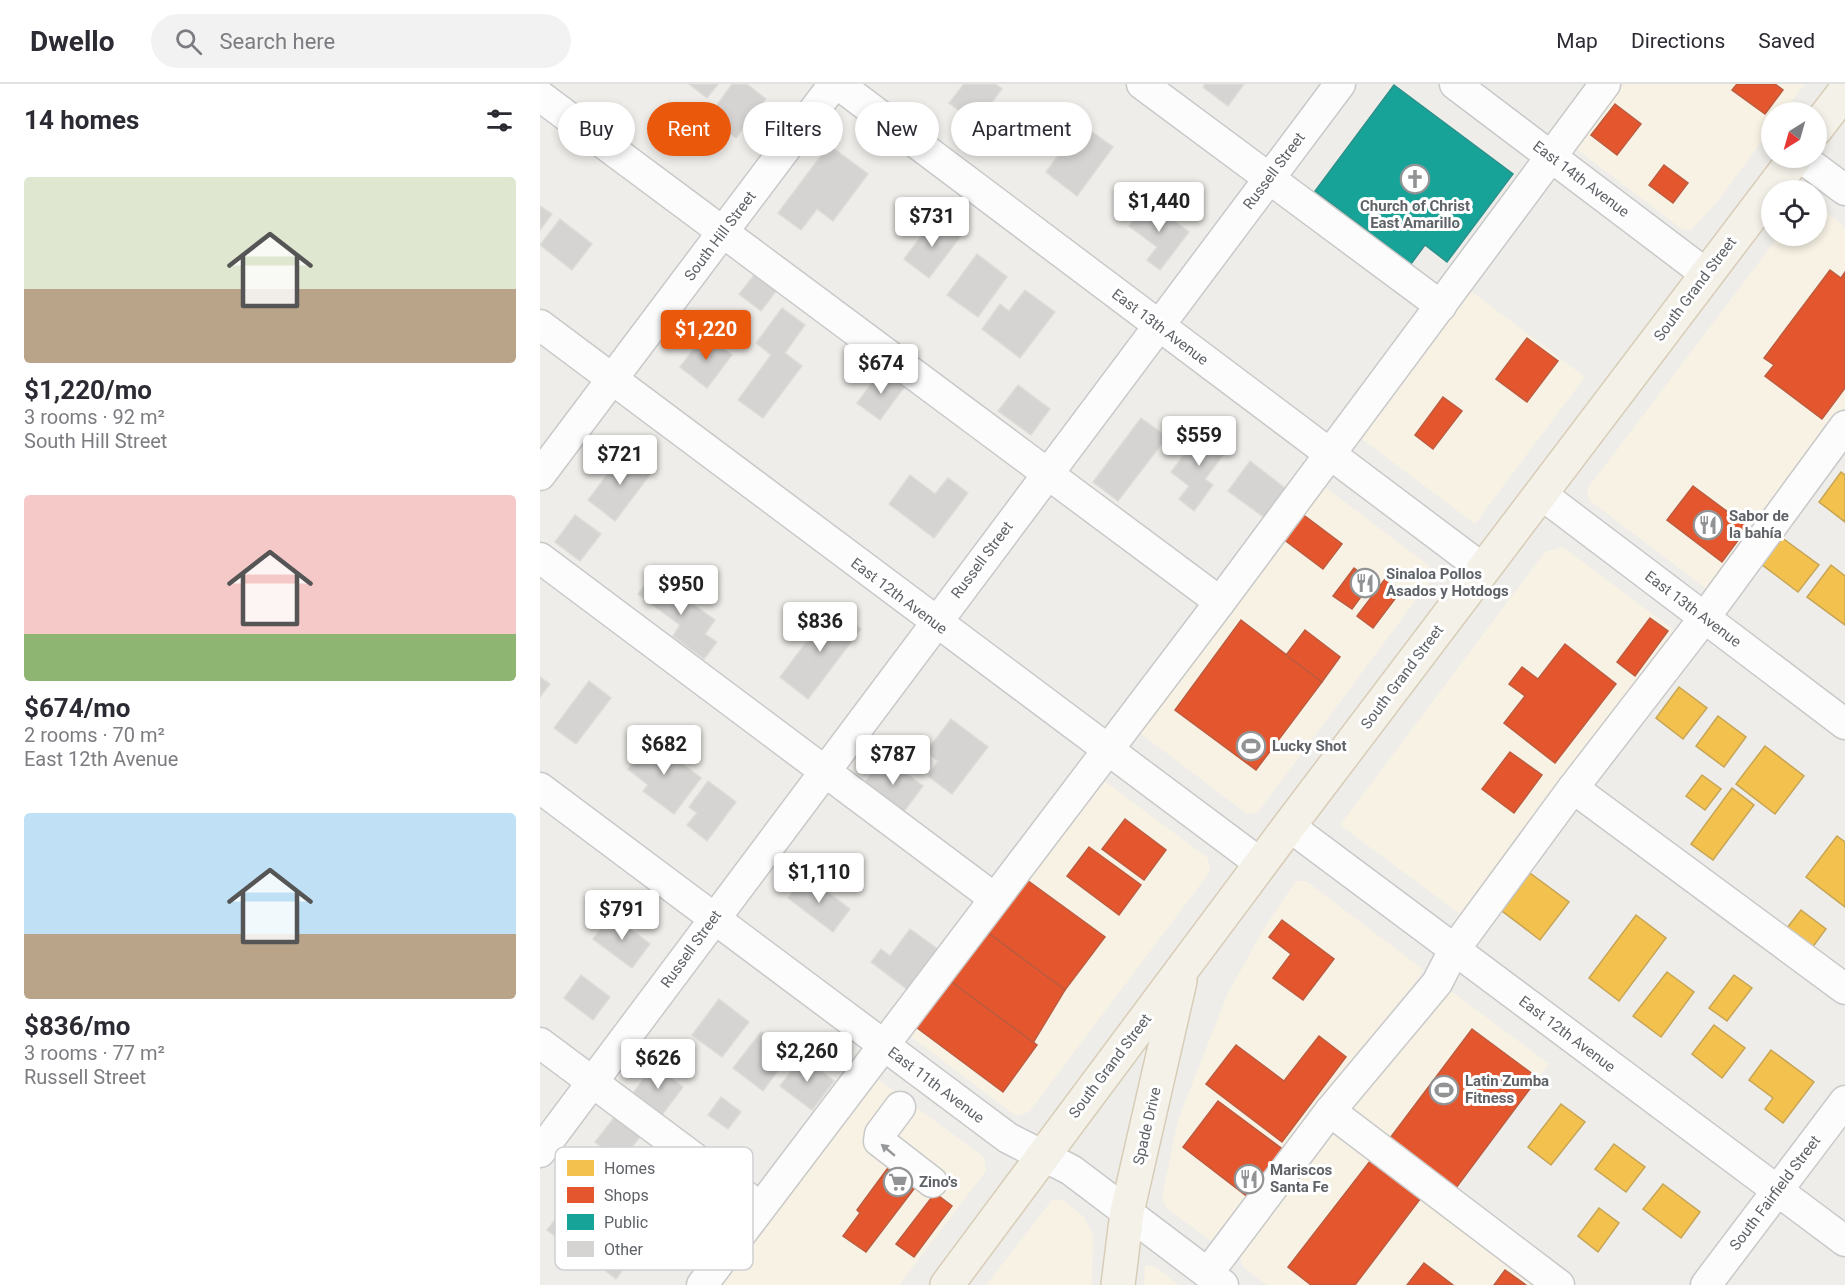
<!DOCTYPE html>
<html lang="en">
<head>
<meta charset="utf-8">
<style>
	:root { --surface:#fff; --page:#f2f2f3; --text:#2b2b33; --muted:#7c7c81; --line:#e1e1e2; --accent:#ea580c }
	body { margin:0; font-family:Roboto,sans-serif; background:var(--page); color:var(--text); height:100vh; display:flex; flex-direction:column; font-size:22px; white-space:nowrap }
	* { box-sizing:border-box; margin:0 }
	p { font-size:20px; color:var(--muted) }
	.icon { flex:none; width:33px; height:33px; fill:none; stroke:currentColor; stroke-width:2; stroke-linecap:round; stroke-linejoin:round }
	.map { position:relative; flex:1; overflow:hidden }
	.side { display:flex; flex-direction:column; background:var(--surface); width:540px }
	.side>* { flex:none }
	.guide { position:absolute; left:18px; top:18px; width:570px; height:54px; display:flex; gap:12px }
	.needle { width:39px; rotate:217deg }
	.fabs { position:absolute; left:1221px; top:18px; display:grid; gap:12px }
	.fabs a { display:grid; place-items:center; width:66px; height:66px; border-radius:50%; background:var(--surface); box-shadow:0 3px 9px #0003; font-size:30px }
	.price { position:absolute; translate:-50% -51px; padding:0 14px; border-radius:6px; background:#fff; color:#222; font-size:20px; line-height:39px; filter:drop-shadow(0 2px 3px #0008) }
	.price::after { content:''; position:absolute; left:50%; top:36px; width:18px; height:14px; margin-left:-9px; background:inherit; clip-path:polygon(0 0,100% 0,50% 100%) }
	.price.active { background:var(--accent); color:#fff }
	ul { padding:0; list-style:none }
	li { display:grid; align-content:center; gap:12px; height:318px; padding:0 24px }
	li span { display:grid; place-items:center; height:186px; border-radius:6px; color:#555 }
	li>.icon { margin-inline-start:auto }
	span .icon { width:108px; height:108px; fill:#fffc; stroke-width:1 }
	li b { font-size:26px }
	h2 { display:flex; justify-content:space-between; align-items:center; height:72px; padding:0 24px; font-size:26px }
	.tag { padding:0 21px; border-radius:27px; background:var(--surface); box-shadow:0 3px 9px #0003; font-size:21px; line-height:54px }
	.tag.active { background:var(--accent); color:#fff }
	header { display:flex; align-items:center; gap:36px; box-sizing:border-box; height:84px; padding:0 30px; background:var(--surface); border-bottom:2px solid var(--line) }
	header strong { font-size:28px }
	nav { display:flex; gap:33px; margin-inline-start:auto; font-size:21px }
	.search { width:420px; height:54px; background:var(--page); display:flex; align-items:center; gap:15px; box-sizing:border-box; padding:0 21px; border-radius:33px; color:var(--muted); font-size:22px }
	main { display:flex; flex:1; min-height:0 }
	.map>svg:first-child { display:block }
</style>
</head>
<body>
<header>
<strong>Dwello</strong>
<div class="search"><svg class="icon" aria-label="search" viewBox="0 0 24 24"><circle cx="10" cy="10" r="6"/><path d="M15 15l6 6"/></svg>Search here</div>
<nav><a>Map</a><a>Directions</a><a>Saved</a></nav>
</header>
<main>
<section class="side">
<h2>14 homes<svg class="icon" aria-label="filters" viewBox="0 0 24 24"><path d="M4 7h16M4 17h16"/><circle cx="9" cy="7" r="2"/><circle cx="15" cy="17" r="2"/></svg></h2>
<ul>
<li><span style="background:linear-gradient(#dfe7d0 60%,#b9a48a 0)"><svg class="icon" aria-label="home" viewBox="0 0 24 24"><path d="M3 11l9-7 9 7M6 9v11h12V9"/></svg></span><div><b>$1,220/mo</b><p>3 rooms · 92 m²</p><p>South Hill Street</p></div></li>
<li><span style="background:linear-gradient(#f6c9c9 75%,#8fb573 0)"><svg class="icon" aria-label="home" viewBox="0 0 24 24"><path d="M3 11l9-7 9 7M6 9v11h12V9"/></svg></span><div><b>$674/mo</b><p>2 rooms · 70 m²</p><p>East 12th Avenue</p></div></li>
<li><span style="background:linear-gradient(#bfe0f5 65%,#b9a48a 0)"><svg class="icon" aria-label="home" viewBox="0 0 24 24"><path d="M3 11l9-7 9 7M6 9v11h12V9"/></svg></span><div><b>$836/mo</b><p>3 rooms · 77 m²</p><p>Russell Street</p></div></li>
</ul>
</section>
<div class="map">
<svg width="1305" height="1201" viewBox="0 0 1305 1201">
	<rect width="100%" height="100%" fill="#efede9"/>
	<g fill="#f7f2e4">
		<polygon points="1083,0 1265,0 1244,28 1232,28 1231,45 1177,118 1151,146 1143,146 1035,64"/>
		<polygon points="1277,121 1305,143 1305,322 1168,506 1049,416 1047,405 1239,152 1276,152"/>
		<polygon points="928,205 1045,293 935,440 818,352"/>
		<polygon points="781,400 888,481 893,493 718,728 707,730 596,646"/>
		<polygon points="1023,463 1139,550 924,833 800,741 1005,468"/>
		<polygon points="559,693 668,774 670,788 489,1028 476,1032 366,949"/>
		<polygon points="756,797 766,797 884,886 678,1156 670,1156 626,1124 622,1113 638,1036 687,911 724,844"/>
		<polygon points="903,901 1009,980 914,1108 816,1034 814,1021"/>
		<polygon points="335,993 444,1073 446,1087 359,1201 181,1201"/>
		<polygon points="792,1050 805,1050 1003,1201 727,1201 703,1183 700,1173"/>
		<polygon points="512,1116 523,1116 544,1133 553,1151 552,1201 446,1201"/>
		<polygon points="605,1181 616,1183 639,1201 604,1201"/>
	</g>
	<g fill="#f2c14e" stroke="#c6a556" stroke-width="1.5">
		<polygon points="1301,388 1305,391 1305,438 1279,418"/>
		<polygon points="1241,453 1279,481 1258,508 1221,480"/>
		<polygon points="1291,481 1305,492 1305,541 1267,513"/>
		<polygon points="1139,603 1167,624 1143,655 1116,634"/>
		<polygon points="1178,632 1206,653 1184,683 1156,662"/>
		<polygon points="1225,662 1264,692 1235,730 1196,700"/>
		<polygon points="1162,691 1181,705 1165,726 1146,712"/>
		<polygon points="1192,704 1214,721 1173,776 1151,760"/>
		<polygon points="1297,752 1305,758 1305,823 1266,793"/>
		<polygon points="990,789 1029,818 1000,856 962,827"/>
		<polygon points="1261,826 1286,845 1272,864 1247,844"/>
		<polygon points="1096,831 1126,854 1079,917 1049,894"/>
		<polygon points="1127,888 1154,908 1121,953 1093,932"/>
		<polygon points="1194,891 1212,904 1187,937 1169,924"/>
		<polygon points="1174,941 1205,964 1182,994 1152,970"/>
		<polygon points="1231,966 1274,998 1243,1039 1225,1025 1233,1014 1209,996"/>
		<polygon points="1021,1020 1045,1038 1011,1081 988,1063"/>
		<polygon points="1074,1060 1105,1083 1086,1108 1055,1085"/>
		<polygon points="1123,1100 1160,1128 1141,1154 1103,1125"/>
		<polygon points="1059,1124 1079,1139 1058,1168 1038,1152"/>
	</g>
	<g fill="#e4572e" stroke="#bc5b3f" stroke-width="1.5">
		<polygon points="1197,0 1235,0 1243,6 1225,30 1192,6"/>
		<polygon points="1075,20 1101,40 1077,71 1051,51"/>
		<polygon points="1124,81 1148,99 1133,119 1109,101"/>
		<polygon points="1290,186 1301,194 1305,188 1305,304 1282,335 1225,292 1234,281 1224,274"/>
		<polygon points="987,254 1018,277 987,318 956,295"/>
		<polygon points="903,313 922,327 893,365 875,351"/>
		<polygon points="1153,402 1208,443 1182,478 1127,436"/>
		<polygon points="761,429 802,460 783,485 742,454"/>
		<polygon points="814,484 832,498 812,525 793,512"/>
		<polygon points="845,495 861,507 833,544 817,532"/>
		<polygon points="1110,534 1128,547 1095,592 1077,578"/>
		<polygon points="701,536 782,598 716,686 635,626"/>
		<polygon points="765,546 800,573 782,598 746,571"/>
		<polygon points="1025,560 1076,600 1015,679 964,639 985,612 969,600 982,583 998,595"/>
		<polygon points="970,668 1002,691 974,729 942,705"/>
		<polygon points="585,735 626,766 604,796 562,765"/>
		<polygon points="549,763 601,801 579,831 527,792"/>
		<polygon points="487,796 565,853 525,906 447,848"/>
		<polygon points="742,836 794,875 763,916 733,894 751,870 729,853"/>
		<polygon points="447,848 525,906 493,959 410,897"/>
		<polygon points="410,897 497,961 463,1008 376,943"/>
		<polygon points="932,945 998,994 916,1104 850,1054"/>
		<polygon points="779,952 806,973 742,1058 666,1000 696,961 744,997"/>
		<polygon points="678,1017 745,1067 709,1114 643,1063"/>
		<polygon points="834,1072 884,1110 815,1201 771,1201 748,1183"/>
		<polygon points="350,1081 377,1101 326,1168 303,1152 320,1129 317,1126"/>
		<polygon points="395,1109 412,1122 374,1173 356,1160"/>
		<polygon points="884,1179 913,1201 867,1201"/>
		<polygon points="965,1186 986,1201 954,1201"/>
	</g>
	<polygon fill="#17a398" stroke="#2d908a" stroke-width="1.5" points="854,1 973,90 907,178 885,161 871,180 775,107"/>
	<g fill="#d5d4d2" stroke="#dedcd8" stroke-width="1.5">
		<polygon points="149,0 178,0 167,14"/>
		<polygon points="192,0 207,0 226,15 196,54 182,43 188,35 174,25"/>
		<polygon points="424,0 455,0 462,5 436,39 409,19"/>
		<polygon points="665,0 704,0 688,22 663,3"/>
		<polygon points="541,40 573,63 537,112 506,88"/>
		<polygon points="289,61 328,90 293,137 277,125 261,146 238,129"/>
		<polygon points="608,117 649,148 620,186 607,176 617,163 589,142"/>
		<polygon points="0,122 12,130 0,146"/>
		<polygon points="395,134 420,153 389,194 364,175"/>
		<polygon points="20,135 52,160 32,186 0,161"/>
		<polygon points="437,170 467,193 438,233 407,211"/>
		<polygon points="215,190 237,206 221,227 199,210"/>
		<polygon points="485,206 515,228 480,274 442,245 460,220 469,227"/>
		<polygon points="242,224 265,241 245,269 262,282 223,334 198,316 231,271 216,259"/>
		<polygon points="165,250 192,271 167,304 140,283"/>
		<polygon points="342,285 365,302 340,336 317,319"/>
		<polygon points="478,301 510,325 491,351 458,327"/>
		<polygon points="601,334 627,353 578,417 553,398"/>
		<polygon points="665,343 690,362 665,395 673,401 654,427 639,415 649,402 631,388"/>
		<polygon points="85,367 112,388 75,437 48,416"/>
		<polygon points="710,377 750,408 729,437 688,407"/>
		<polygon points="370,391 395,410 408,394 428,409 394,454 349,420"/>
		<polygon points="35,431 61,450 40,477 15,458"/>
		<polygon points="112,491 175,536 165,550 177,558 164,575 133,552 140,541 98,510"/>
		<polygon points="293,523 321,545 268,615 240,593"/>
		<polygon points="0,593 10,600 0,613"/>
		<polygon points="49,597 71,614 36,660 14,644"/>
		<polygon points="411,635 448,663 412,710 388,692 398,677 386,668"/>
		<polygon points="110,655 161,694 134,730 103,707 108,701 88,685"/>
		<polygon points="344,673 383,702 362,730 323,701"/>
		<polygon points="168,697 196,718 167,757 147,741 157,729 149,723"/>
		<polygon points="265,791 310,825 293,848 248,814"/>
		<polygon points="72,831 110,860 92,884 53,855"/>
		<polygon points="370,845 399,866 368,906 331,878 341,865 350,872"/>
		<polygon points="41,891 70,913 53,936 24,914"/>
		<polygon points="179,915 209,938 182,973 152,951"/>
		<polygon points="221,948 250,970 223,1007 193,984"/>
		<polygon points="262,973 294,997 272,1026 240,1002"/>
		<polygon points="114,981 143,1003 122,1031 93,1009"/>
		<polygon points="181,1013 201,1028 188,1045 168,1031"/>
		<polygon points="76,1031 102,1050 81,1078 55,1058"/>
		<polygon points="37,1107 60,1124 31,1164 7,1146"/>
		<polygon points="81,1133 107,1153 76,1195 50,1175"/>
	</g>
	<g fill="none" stroke-linecap="round" stroke-linejoin="round">
		<g stroke="#c9c9c9" stroke-width="33">
			<g id="minor">
				<polyline points="298,0 943,485"/>
				<polyline points="602,0 901,222"/>
				<polyline points="915,0 1166,190"/>
				<polyline points="0,12 680,518"/>
				<polyline points="1262,74 1305,106"/>
				<polyline points="0,241 721,780"/>
				<polyline points="0,391 294,0"/>
				<polyline points="1001,410 1305,640"/>
				<polyline points="0,474 454,814"/>
				<polyline points="0,704 468,1054 531,1086 683,1201"/>
				<polyline points="1033,704 1305,905"/>
				<polyline points="749,742 1305,1157"/>
				<polyline points="0,959 220,1123"/>
				<polyline points="360,1023 340,1050 339,1057 392,1098"/>
				<polyline points="790,1027 1019,1201"/>
				<polyline points="0,1068 800,0"/>
				<polyline points="668,1189 790,1027 897,899 914,866 1033,704 1165,533 1305,342"/>
				<polyline points="162,1201 680,518 1065,0"/>
				<polyline points="1166,1201 1305,1017"/>
			</g>
		</g>
		<g stroke="#d7cdb7" stroke-width="36">
			<g id="major">
				<polyline points="1276,45 1305,7"/>
				<polyline points="407,1201 749,742 1255,74"/>
				<polyline points="578,1201 587,1128 640,897"/>
			</g>
		</g>
		<use href="#minor" stroke="#fdfcfc" stroke-width="30"/>
		<use href="#major" stroke="#f4f1e9" stroke-width="33"/>
	</g>
	<defs><path id="oneway-solid" d="M-6-.8H1V-3.2L6.5 0L1 3.2V.8H-6Z" transform="scale(1.5)"/></defs>
	<use fill="#96999c" href="#oneway-solid" transform="translate(348 1066) rotate(-140)"/>
	<defs>
		<g id="church-ring" transform="scale(1.5)"><circle r="9.5" fill="#fff" stroke="#919395" stroke-width="1.5"/><path d="M-1.2-6h2.4v3.5h3.3v2.4h-3.3V6h-2.4V-.1h-3.3v-2.4h3.3Z" fill="#919395"/></g>
		<g id="restaurant-ring" transform="scale(1.5)"><circle r="9.5" fill="#fff" stroke="#919395" stroke-width="1.5"/><path d="M-5-6h1v4h1v-4h1v4h1v-4h1v5L-1.5 .5V6h-2V.5L-5-1ZM5-6V6H3V1.5H1.5Q1.5-4 5-6Z" fill="#919395"/></g>
		<g id="stadium-ring" transform="scale(1.5)"><circle r="9.5" fill="#fff" stroke="#919395" stroke-width="1.5"/><path d="M0-5a6.5 5 0 1 0 0 10a6.5 5 0 1 0 0-10ZM-3.5-1.8h7v3.6h-7Z" fill="#919395"/></g>
		<g id="supermarket-ring" transform="scale(1.5)"><circle r="9.5" fill="#fff" stroke="#919395" stroke-width="1.5"/><path d="M-6-5.5h2.5l.6 2H6L4.5 2H-2.5L-4.4-4H-6ZM-1.5 3.2a1.3 1.3 0 1 0 .1 0ZM3 3.2a1.3 1.3 0 1 0 .1 0Z" fill="#919395"/></g>
	</defs>
	<g fill-rule="evenodd">
		<use href="#church-ring" x="875" y="95"/>
		<use href="#restaurant-ring" x="1168" y="441"/>
		<use href="#restaurant-ring" x="825" y="499"/>
		<use href="#stadium-ring" x="711" y="662"/>
		<use href="#stadium-ring" x="904" y="1006"/>
		<use href="#restaurant-ring" x="709" y="1095"/>
		<use href="#supermarket-ring" x="358" y="1098"/>
	</g>
	<g text-anchor="middle" dominant-baseline="central" stroke-width="6" stroke-linejoin="round" paint-order="stroke">
		<g font-size="15" fill="#5f6368" stroke="#fff">
			<text transform="translate(734 87) rotate(-53)">Russell Street</text>
			<text transform="translate(1041 95) rotate(37)">East 14th Avenue</text>
			<text transform="translate(180 152) rotate(-53)">South Hill Street</text>
			<text transform="translate(1155 205) rotate(-53)">South Grand Street</text>
			<text transform="translate(620 243) rotate(37)">East 13th Avenue</text>
			<text transform="translate(442 476) rotate(-53)">Russell Street</text>
			<text transform="translate(359 512) rotate(37)">East 12th Avenue</text>
			<text transform="translate(1153 525) rotate(37)">East 13th Avenue</text>
			<text transform="translate(862 593) rotate(-53)">South Grand Street</text>
			<text transform="translate(151 865) rotate(-54)">Russell Street</text>
			<text transform="translate(1027 950) rotate(37)">East 12th Avenue</text>
			<text transform="translate(570 982) rotate(-53)">South Grand Street</text>
			<text transform="translate(396 1001) rotate(37)">East 11th Avenue</text>
			<text transform="translate(607 1042) rotate(-77)">Spade Drive</text>
			<text transform="translate(1235 1109) rotate(-53)">South Fairfield Street</text>
		</g>
		<g font-size="15" font-weight="bold" fill="#5f6368" stroke="#fff" text-anchor="start">
			<text x="875" y="122" text-anchor="middle">Church of Christ<tspan x="875" dy="17">East Amarillo</tspan></text>
			<text x="1189" y="432">Sabor de<tspan x="1189" dy="17">la bahía</tspan></text>
			<text x="846" y="490">Sinaloa Pollos<tspan x="846" dy="17">Asados y Hotdogs</tspan></text>
			<text x="732" y="662">Lucky Shot</text>
			<text x="925" y="997">Latin Zumba<tspan x="925" dy="17">Fitness</tspan></text>
			<text x="730" y="1086">Mariscos<tspan x="730" dy="17">Santa Fe</tspan></text>
			<text x="379" y="1098">Zino's</text>
		</g>
	</g>
	<rect x="15" y="1063" width="198" height="123" rx="9" fill="#fff" stroke="#cfd0d2" stroke-width="1.5"/>
	<rect x="27" y="1076" width="27" height="16" fill="#f2c14e"/>
	<rect x="27" y="1103" width="27" height="16" fill="#e4572e"/>
	<rect x="27" y="1130" width="27" height="16" fill="#17a398"/>
	<rect x="27" y="1157" width="27" height="16" fill="#d5d4d2"/>
	<g font-size="16" fill="#5f6368">
		<text x="64" y="1090">Homes</text>
		<text x="64" y="1117">Shops</text>
		<text x="64" y="1144">Public</text>
		<text x="64" y="1171">Other</text>
	</g>
</svg>
<div class="fabs">
<a><svg class="needle" viewBox="-14 -14 28 28"><path d="M0-13l5 13h-10z" fill="#e53935"/><path d="M0 13l5-13h-10z" fill="#7c7c81"/></svg></a>
<a><svg class="icon" aria-label="locate" viewBox="0 0 24 24"><circle cx="12" cy="12" r="6"/><path d="M12 2v4M12 18v4M2 12h4M18 12h4"/></svg></a>
</div>
<b class="price" style="left:619px;top:149px">$1,440</b>
<b class="price" style="left:392px;top:164px">$731</b>
<b class="price active" style="left:166px;top:277px">$1,220</b>
<b class="price" style="left:341px;top:311px">$674</b>
<b class="price" style="left:659px;top:383px">$559</b>
<b class="price" style="left:80px;top:402px">$721</b>
<b class="price" style="left:141px;top:532px">$950</b>
<b class="price" style="left:280px;top:569px">$836</b>
<b class="price" style="left:124px;top:692px">$682</b>
<b class="price" style="left:353px;top:702px">$787</b>
<b class="price" style="left:279px;top:820px">$1,110</b>
<b class="price" style="left:82px;top:857px">$791</b>
<b class="price" style="left:267px;top:999px">$2,260</b>
<b class="price" style="left:118px;top:1006px">$626</b>
<div class="guide">
<a class="tag">Buy</a>
<a class="tag active">Rent</a>
<a class="tag">Filters</a>
<a class="tag">New</a>
<a class="tag">Apartment</a>
</div>
</div>
</main>
</body>
</html>
